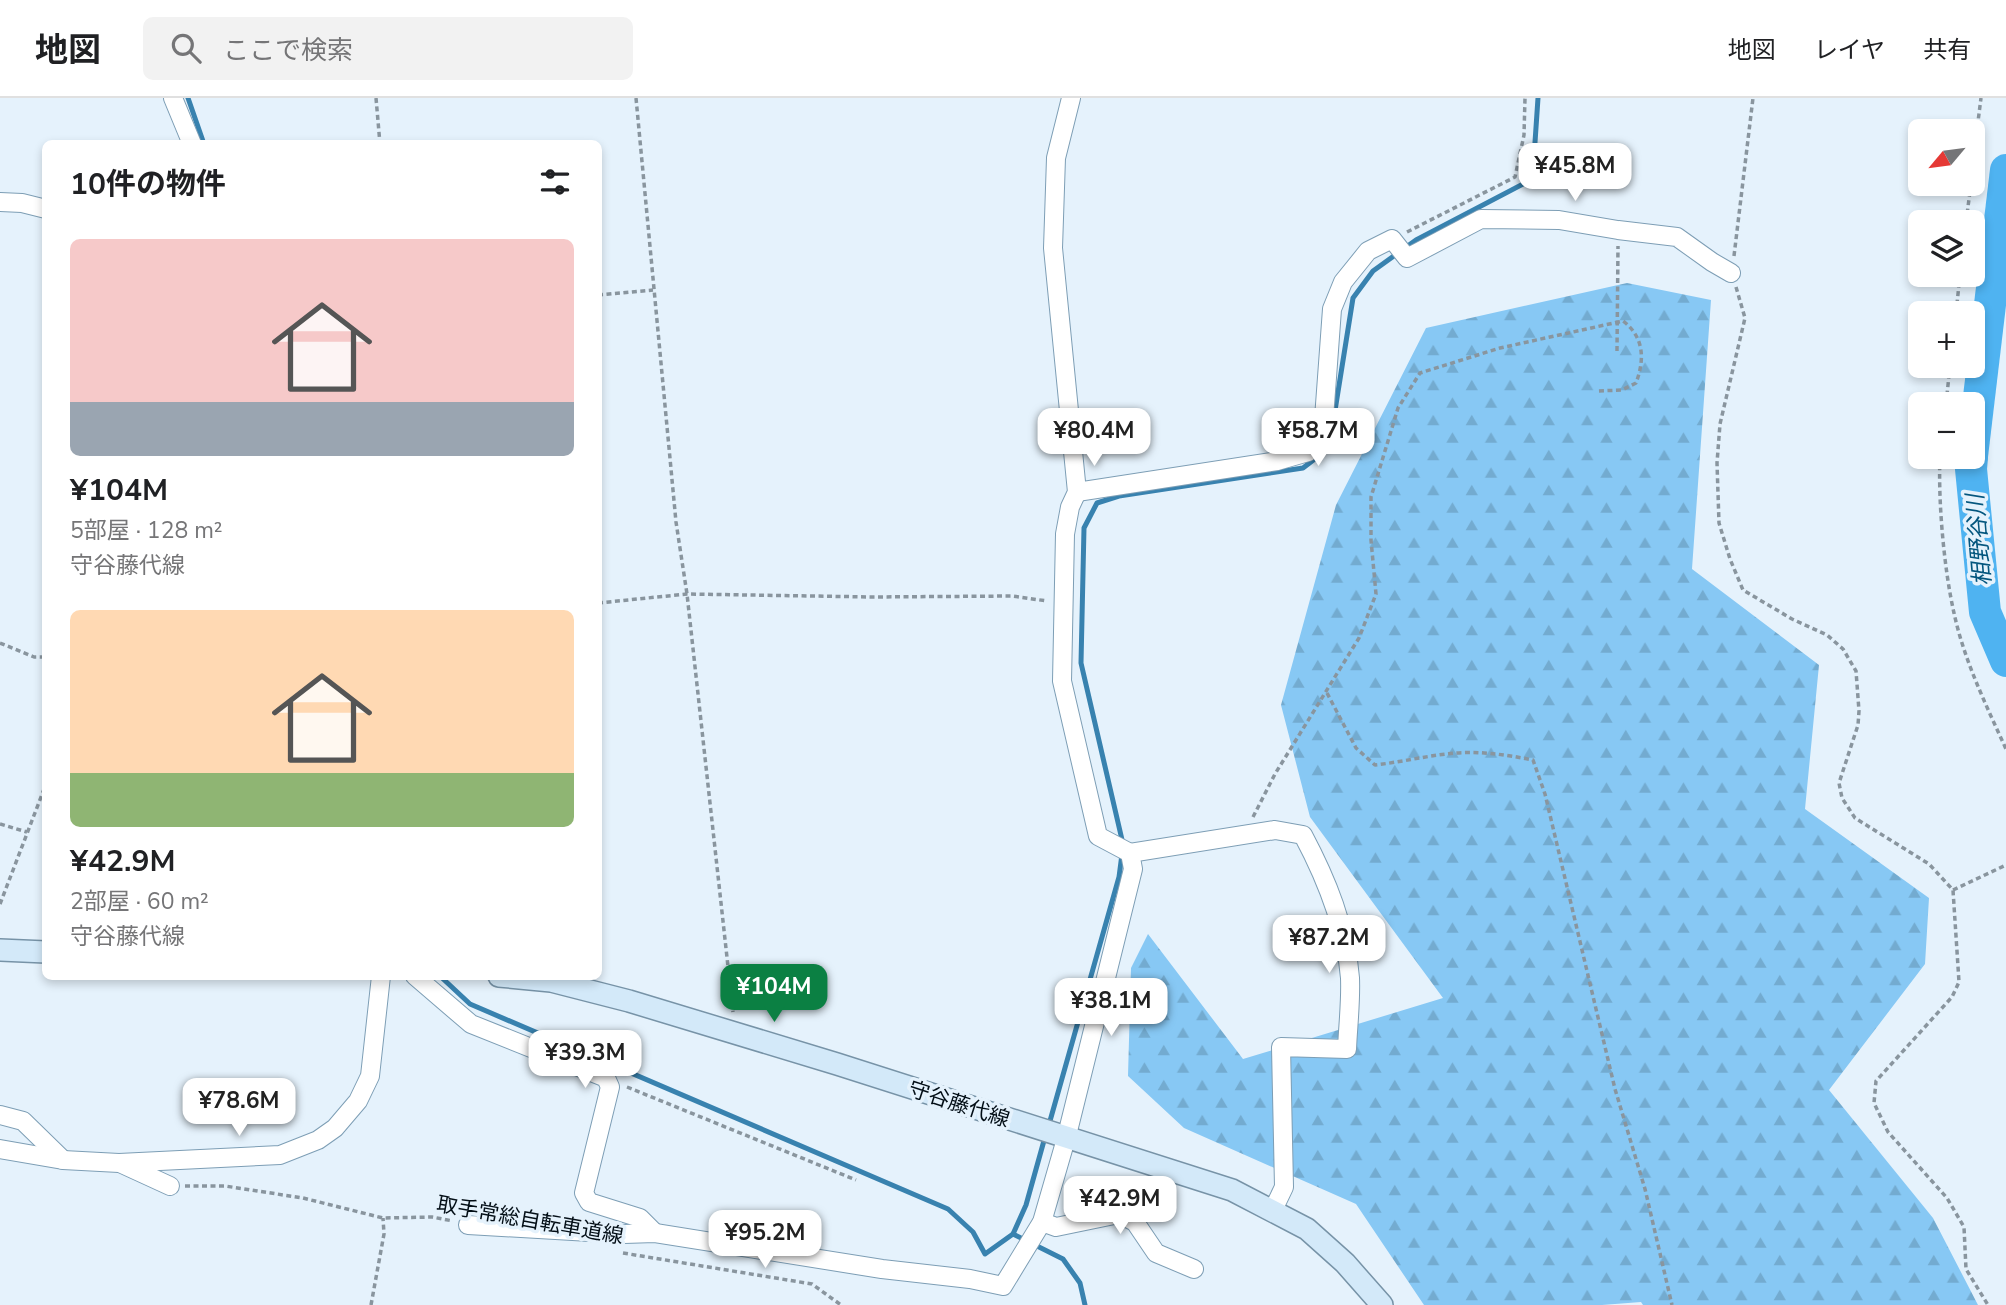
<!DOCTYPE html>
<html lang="ja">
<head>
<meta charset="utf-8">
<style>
	:root { --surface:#fff; --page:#f2f2f2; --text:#202124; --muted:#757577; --line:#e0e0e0; --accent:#0b8043 }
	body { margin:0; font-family:"Nunito Sans","Noto Sans JP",sans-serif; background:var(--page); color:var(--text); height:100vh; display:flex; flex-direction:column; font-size:26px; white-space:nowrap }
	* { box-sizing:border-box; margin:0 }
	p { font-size:23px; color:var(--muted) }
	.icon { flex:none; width:38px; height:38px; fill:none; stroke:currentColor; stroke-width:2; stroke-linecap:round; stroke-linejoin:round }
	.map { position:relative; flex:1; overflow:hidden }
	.sheet { position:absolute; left:42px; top:42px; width:560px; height:840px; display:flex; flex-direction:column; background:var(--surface); border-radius:10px; box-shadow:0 4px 10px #0003 }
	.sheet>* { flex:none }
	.needle { width:46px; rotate:241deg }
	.tools { position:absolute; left:1908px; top:21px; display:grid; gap:14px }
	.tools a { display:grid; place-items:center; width:77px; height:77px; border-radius:10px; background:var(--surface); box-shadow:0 4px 10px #0003; font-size:35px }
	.price { position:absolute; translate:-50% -60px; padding:0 16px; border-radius:14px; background:#fff; color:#222; font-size:23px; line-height:46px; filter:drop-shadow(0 2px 4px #0008) }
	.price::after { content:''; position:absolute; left:50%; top:42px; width:21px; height:16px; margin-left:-10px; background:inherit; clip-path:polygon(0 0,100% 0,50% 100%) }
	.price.current { background:var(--accent); color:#fff }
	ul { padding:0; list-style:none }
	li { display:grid; align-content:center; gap:14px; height:371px; padding:0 28px }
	li span { display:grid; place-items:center; height:217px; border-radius:10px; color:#555 }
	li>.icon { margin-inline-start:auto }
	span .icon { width:126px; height:126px; fill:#fffc; stroke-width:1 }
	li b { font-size:30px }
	h2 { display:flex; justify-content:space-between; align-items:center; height:84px; padding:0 28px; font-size:30px }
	header { display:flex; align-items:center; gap:42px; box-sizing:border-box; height:98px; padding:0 35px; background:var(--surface); border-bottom:2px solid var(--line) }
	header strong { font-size:33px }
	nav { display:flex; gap:38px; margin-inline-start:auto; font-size:24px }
	.search { width:490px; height:63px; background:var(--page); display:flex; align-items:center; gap:18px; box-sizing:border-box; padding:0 24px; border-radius:10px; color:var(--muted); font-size:26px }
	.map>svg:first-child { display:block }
</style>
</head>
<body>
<header>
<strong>地図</strong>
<div class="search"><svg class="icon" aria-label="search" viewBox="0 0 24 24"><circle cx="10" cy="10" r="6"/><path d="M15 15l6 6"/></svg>ここで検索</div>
<nav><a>地図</a><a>レイヤ</a><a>共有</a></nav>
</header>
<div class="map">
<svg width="2006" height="1207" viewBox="0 0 2006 1207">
	<defs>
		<pattern id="forest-firs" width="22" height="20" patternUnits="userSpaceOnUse" patternTransform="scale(1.75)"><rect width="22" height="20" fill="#87c8f4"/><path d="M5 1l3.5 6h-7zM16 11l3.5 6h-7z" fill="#73abd0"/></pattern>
	</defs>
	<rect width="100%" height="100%" fill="#e5f2fc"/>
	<polygon fill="url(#forest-firs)" points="1627,185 1711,202 1692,471 1819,567 1805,711 1929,800 1925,866 1829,992 1933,1120 1978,1207 1643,1207 1641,1204 1602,1207 1424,1207 1356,1106 1184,1030 1128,978 1131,870 1148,836 1243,961 1443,900 1310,719 1281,607 1336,407 1426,230"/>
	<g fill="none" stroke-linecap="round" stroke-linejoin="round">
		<g stroke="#3882af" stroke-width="5">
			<polyline points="188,0 204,46"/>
			<polyline points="1123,746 1081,565 1084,430 1097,405 1119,398 1303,370 1329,350 1353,200 1373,173 1416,142 1527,84 1534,59 1538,0"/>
			<polyline points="440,878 470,906 948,1111 973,1134 985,1156 1013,1136 1026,1107 1045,1039"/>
			<polyline points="1048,1030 1119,779 1122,756"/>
			<polyline points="1013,1136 1063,1161 1080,1185 1085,1207"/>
		</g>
		<g stroke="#4fb3f1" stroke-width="32">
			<polyline points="1972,358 2006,72"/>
			<polyline points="1972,359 1971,371 1985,514 2006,563"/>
		</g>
		<g stroke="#7d9eb5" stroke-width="20">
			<g id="minor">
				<polyline points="173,0 192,46"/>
				<polyline points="0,104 22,105 46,111"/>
				<polyline points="1077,394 1277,363 1308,354 1323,334 1332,211 1343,184 1368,153 1392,141 1407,160 1481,121 1559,122 1618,132 1677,139 1712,164 1731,175"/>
				<path d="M 1130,755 L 1275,732 L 1303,737 C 1327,782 1346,829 1350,880 C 1351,903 1348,928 1347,951 L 1281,949 L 1284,1089 L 1273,1112"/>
				<polyline points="415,878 471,926 606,980 610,989 584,1095 589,1104 640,1120 655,1135"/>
				<polyline points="0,1017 23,1023 63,1062"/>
				<polyline points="0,1051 63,1062 119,1065 280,1057 318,1042 335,1030 358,1003 370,978 381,878"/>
				<polyline points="122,1066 170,1088"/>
				<polyline points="1042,1124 1056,1129 1119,1116 1135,1124 1156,1155 1194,1171"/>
				<polyline points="468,1127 624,1136 655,1135 882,1171 970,1181 1003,1188 1042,1124 1066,1041 1133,771 1130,755 1098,738 1062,583 1065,436 1070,409 1077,394 1053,150 1056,60 1071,0"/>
			</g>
		</g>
		<g stroke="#7793a7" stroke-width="24">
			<g id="major">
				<polyline points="0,852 46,854"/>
				<polyline points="499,878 551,883 629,903 837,966 1232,1092 1307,1131 1345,1165 1382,1207"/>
			</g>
		</g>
		<g stroke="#89959e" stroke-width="3.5" stroke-dasharray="5 3.5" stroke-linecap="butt">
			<polyline points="376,0 380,46"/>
			<polyline points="636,0 676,424 687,496 733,914"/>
			<polyline points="1972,71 1981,0"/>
			<polyline points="1966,124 1971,86"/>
			<polyline points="1407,134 1515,79 1524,37 1525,0"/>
			<polyline points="1734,158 1753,0"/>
			<polyline points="1736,189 1745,220 1720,326 1717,365 1719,425 1730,461 1743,492 1792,521 1827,537 1843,551 1856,573 1859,613 1858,627 1839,685 1842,700 1855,720 1929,766 1953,792 1959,884 1952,899 1876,983 1874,1005 1888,1034 1947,1100 1964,1129 1966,1171 1988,1207"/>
			<polyline points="598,197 653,192"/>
			<polyline points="1956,215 1960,177"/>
			<polyline points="1617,253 1618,148"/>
			<polyline points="1946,306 1950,268"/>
			<path d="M 1940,359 C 1938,403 1944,471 1954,515 C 1964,562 1986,607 2006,651"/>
			<polyline points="598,505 687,496 873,499 1012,498 1047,503"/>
			<polyline points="0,545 34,559 46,559"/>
			<path d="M 1327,595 L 1356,650 L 1375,667 C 1402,664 1430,657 1456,655 C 1482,653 1507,657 1533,662 L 1545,696 L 1615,991 L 1645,1091 L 1672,1207"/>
			<path d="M 1253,719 L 1275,676 L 1359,540 L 1376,496 L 1371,442 L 1371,399 L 1398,310 L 1420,275 L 1500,250 L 1623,223 C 1644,239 1645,261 1636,285 L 1622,292 L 1597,293"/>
			<polyline points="0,726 27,734"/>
			<polyline points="1953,792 2006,767"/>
			<polyline points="0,806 46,686"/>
			<polyline points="627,989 856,1082"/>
			<polyline points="185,1088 225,1088 303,1100 383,1120 432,1119 453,1123"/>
			<polyline points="623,1155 812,1186 841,1207"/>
			<polyline points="371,1207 384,1136 383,1120"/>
		</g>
		<use href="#minor" stroke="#fff" stroke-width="18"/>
		<use href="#major" stroke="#d3e9f9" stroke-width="21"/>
	</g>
	<g text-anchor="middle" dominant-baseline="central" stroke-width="7" stroke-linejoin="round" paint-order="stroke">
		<g font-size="21" fill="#030e16" stroke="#e5f2fc">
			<text transform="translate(959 1006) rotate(18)">守谷藤代線</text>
			<text transform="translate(530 1122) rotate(10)">取手常総自転車道線</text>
		</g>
		<g font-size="23" font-style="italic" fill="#04567e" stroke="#e5f2fc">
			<text transform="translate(1979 442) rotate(-95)">相野谷川</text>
		</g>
	</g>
</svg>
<div class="tools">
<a><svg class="needle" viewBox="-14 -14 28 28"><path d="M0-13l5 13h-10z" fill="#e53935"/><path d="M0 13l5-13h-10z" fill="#757577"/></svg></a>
<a><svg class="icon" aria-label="layers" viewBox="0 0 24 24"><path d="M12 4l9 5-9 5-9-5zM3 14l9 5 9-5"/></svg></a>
<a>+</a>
<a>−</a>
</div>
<b class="price" style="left:1575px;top:105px">¥45.8M</b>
<b class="price" style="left:1094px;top:370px">¥80.4M</b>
<b class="price" style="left:1318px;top:370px">¥58.7M</b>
<b class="price" style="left:1329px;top:877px">¥87.2M</b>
<b class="price current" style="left:774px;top:926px">¥104M</b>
<b class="price" style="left:1111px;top:940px">¥38.1M</b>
<b class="price" style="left:585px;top:992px">¥39.3M</b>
<b class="price" style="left:239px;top:1040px">¥78.6M</b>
<b class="price" style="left:1120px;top:1138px">¥42.9M</b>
<b class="price" style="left:765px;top:1172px">¥95.2M</b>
<section class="sheet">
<h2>10件の物件<svg class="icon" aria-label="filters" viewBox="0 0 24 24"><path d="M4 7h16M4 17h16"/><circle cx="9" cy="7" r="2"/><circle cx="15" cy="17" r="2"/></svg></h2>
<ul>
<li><span style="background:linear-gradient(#f6c9c9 75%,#9aa5b1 0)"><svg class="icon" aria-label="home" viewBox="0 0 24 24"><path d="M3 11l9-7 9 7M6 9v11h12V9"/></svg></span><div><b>¥104M</b><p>5部屋 · 128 m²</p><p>守谷藤代線</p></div></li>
<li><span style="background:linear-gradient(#ffd9b3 75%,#8fb573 0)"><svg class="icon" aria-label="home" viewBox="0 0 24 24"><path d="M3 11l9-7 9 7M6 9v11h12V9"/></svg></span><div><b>¥42.9M</b><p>2部屋 · 60 m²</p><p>守谷藤代線</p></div></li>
</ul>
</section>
</div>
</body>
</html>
